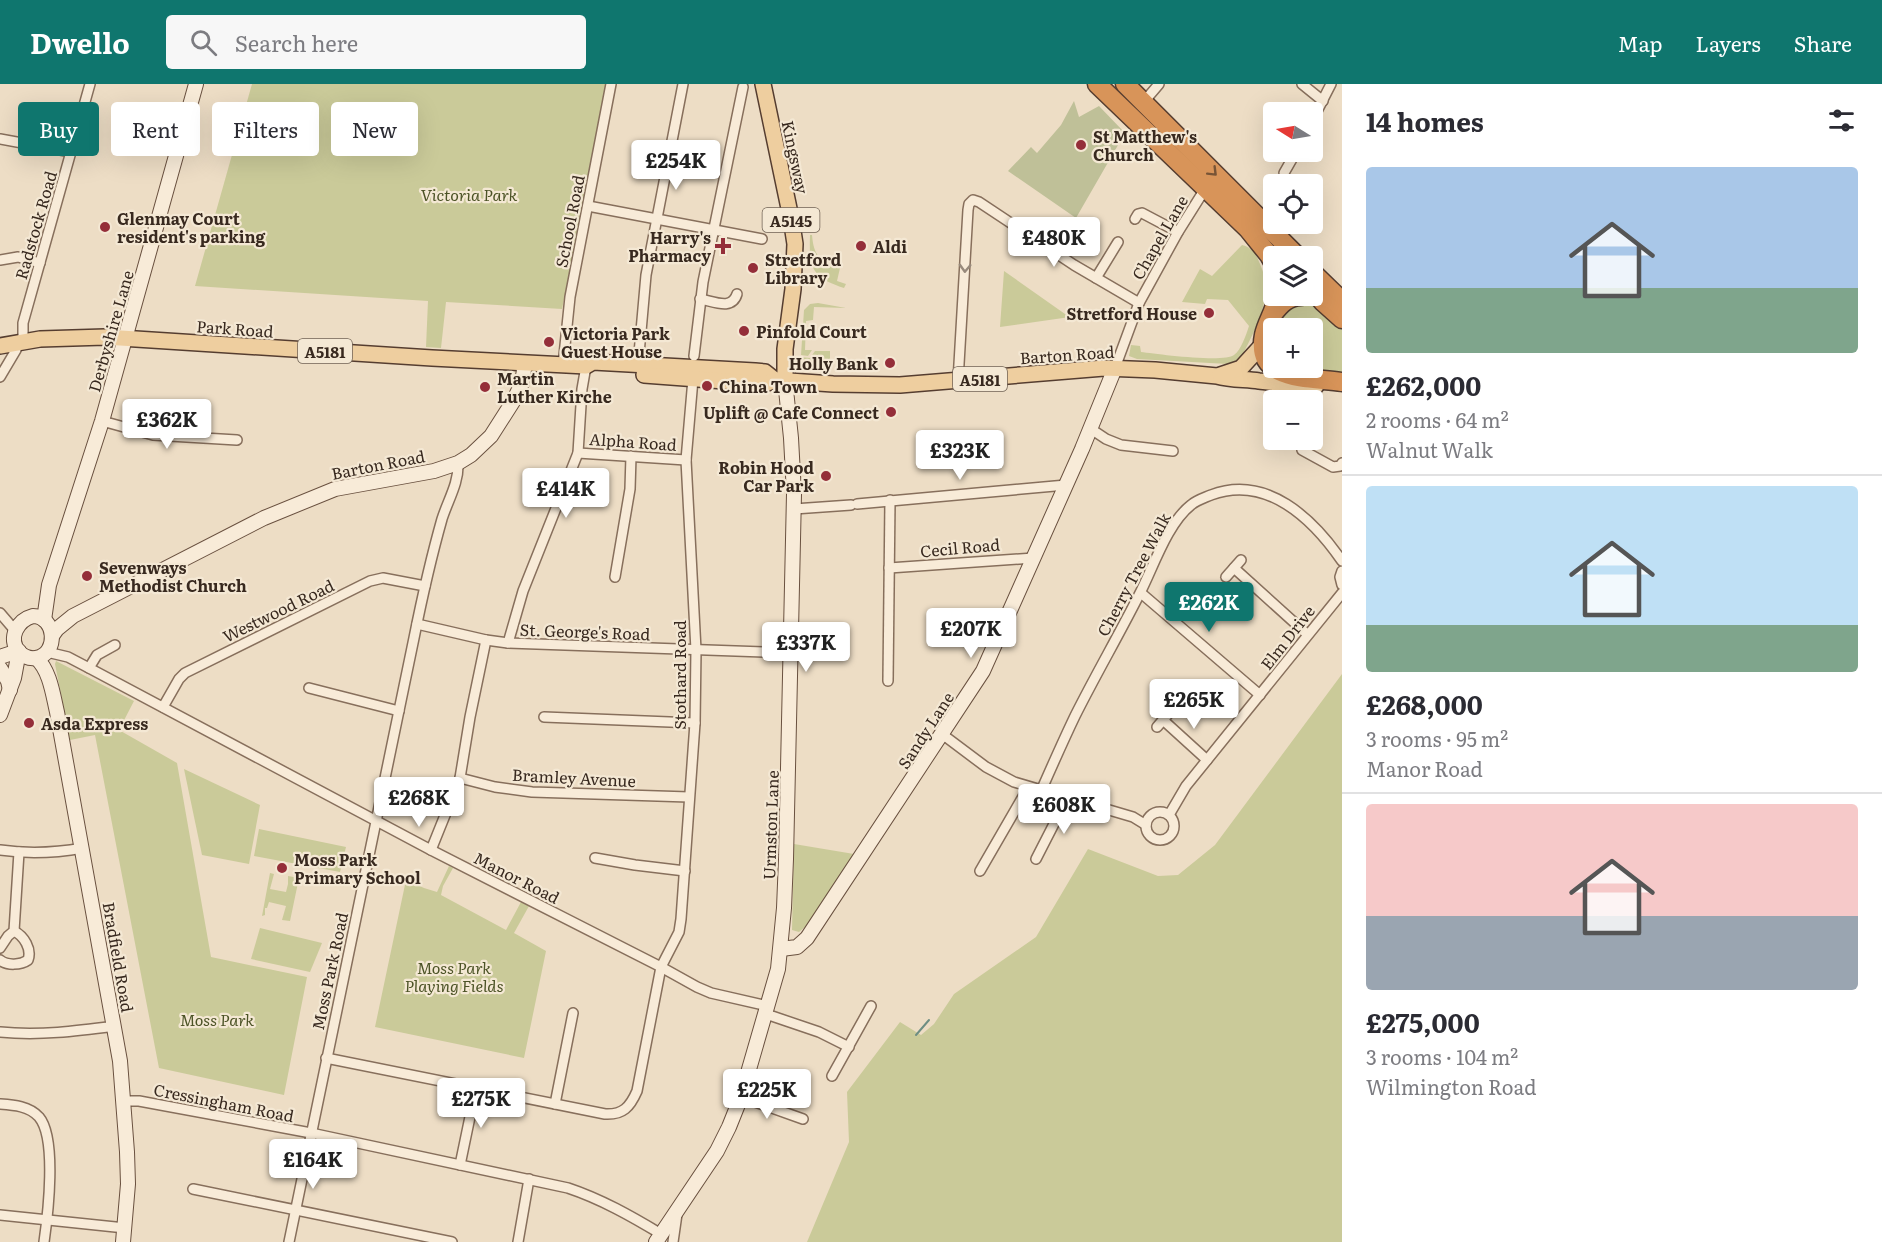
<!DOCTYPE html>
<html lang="en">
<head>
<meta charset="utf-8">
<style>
	:root { --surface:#fff; --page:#f7f7f7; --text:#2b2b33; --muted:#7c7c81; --line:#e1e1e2; --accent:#0f766e }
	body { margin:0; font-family:Literata,serif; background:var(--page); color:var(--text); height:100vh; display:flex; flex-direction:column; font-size:22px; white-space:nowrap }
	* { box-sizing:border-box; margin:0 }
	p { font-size:20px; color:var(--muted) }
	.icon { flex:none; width:33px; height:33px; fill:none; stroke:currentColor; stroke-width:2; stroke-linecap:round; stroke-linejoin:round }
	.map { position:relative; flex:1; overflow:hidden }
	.panel { display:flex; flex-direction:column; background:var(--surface); width:540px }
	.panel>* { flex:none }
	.top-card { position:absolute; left:18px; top:18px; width:570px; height:54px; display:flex; gap:12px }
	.needle { width:39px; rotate:281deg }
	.tools { position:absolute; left:1263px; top:18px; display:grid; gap:12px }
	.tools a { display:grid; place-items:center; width:60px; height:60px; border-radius:6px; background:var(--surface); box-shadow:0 6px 24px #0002; font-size:30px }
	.price { position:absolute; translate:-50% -51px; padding:0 14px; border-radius:6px; background:#fff; color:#222; font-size:20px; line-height:39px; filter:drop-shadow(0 2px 3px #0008) }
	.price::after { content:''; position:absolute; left:50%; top:36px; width:18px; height:14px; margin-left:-9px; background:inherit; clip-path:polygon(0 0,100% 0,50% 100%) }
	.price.selected { background:var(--accent); color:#fff }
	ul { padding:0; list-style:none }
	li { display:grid; align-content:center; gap:12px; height:318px; padding:0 24px }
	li+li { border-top:2px solid var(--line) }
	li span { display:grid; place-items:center; height:186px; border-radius:6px; color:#555 }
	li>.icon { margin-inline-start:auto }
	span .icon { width:108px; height:108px; fill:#fffc; stroke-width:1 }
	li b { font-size:26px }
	h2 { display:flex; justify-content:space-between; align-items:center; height:72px; padding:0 24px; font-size:26px }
	.tag { padding:0 21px; border-radius:6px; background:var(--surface); box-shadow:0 6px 24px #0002; font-size:21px; line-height:54px }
	.tag.selected { background:var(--accent); color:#fff }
	header { display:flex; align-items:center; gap:36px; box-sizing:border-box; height:84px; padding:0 30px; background:var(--accent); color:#fff }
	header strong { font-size:28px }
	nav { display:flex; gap:33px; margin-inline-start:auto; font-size:21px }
	.search { width:420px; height:54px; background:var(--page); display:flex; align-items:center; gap:15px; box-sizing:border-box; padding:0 21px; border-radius:6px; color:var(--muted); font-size:22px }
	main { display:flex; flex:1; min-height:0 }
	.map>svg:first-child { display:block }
</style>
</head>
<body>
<header>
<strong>Dwello</strong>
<div class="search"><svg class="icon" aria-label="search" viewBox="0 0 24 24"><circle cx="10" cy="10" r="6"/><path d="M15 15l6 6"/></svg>Search here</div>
<nav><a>Map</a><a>Layers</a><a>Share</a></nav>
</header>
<main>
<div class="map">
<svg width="1342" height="1158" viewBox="0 0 1342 1158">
	<rect width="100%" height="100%" fill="#edddc5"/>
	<g fill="#caca99">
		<polygon points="252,0 607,0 562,225 446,218 441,264 426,263 428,217 195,202"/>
		<path d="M 810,151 L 812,151 C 814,174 820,175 840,184 L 837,197 L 846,200 L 844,204 C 811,193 809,184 810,151 Z"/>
		<path d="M 1242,161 C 1253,164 1256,170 1260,180 C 1275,212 1256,243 1242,272 L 1237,276 L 1228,280 L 1137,275 L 1129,272 L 1131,261 L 1140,262 L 1141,268 C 1157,270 1224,279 1234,271 C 1241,266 1246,251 1249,242 L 1228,216 L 1207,215 L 1205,220 L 1182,218 L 1200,185 L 1212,192 Z"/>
		<polygon points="1004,187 1065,230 1070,233 1000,243"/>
		<polygon points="1307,215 1312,217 1342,240 1342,292 1283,284 1312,284 1312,244 1275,244 1284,224"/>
		<polygon points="818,219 846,224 814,223 813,236 806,237 805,266 812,266 808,272 801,271 804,226 810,220"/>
		<polygon points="815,267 830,267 830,289 815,287 815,284 805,281 800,277 800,273 810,274"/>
		<polygon points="56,577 134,617 119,646 177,679 211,873 307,893 284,1011 159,984 95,651 70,656 55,580"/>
		<polygon points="1342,590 1342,1158 807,1158 849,1058 847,1008 900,938 921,951 934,940 954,910 1036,853 1088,765 1158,792 1178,791 1215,761"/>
		<polygon points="184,685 260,721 249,780 202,771"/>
		<polygon points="259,745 346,763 340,788 254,772"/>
		<polygon points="794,760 854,770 806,842 799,848 792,846"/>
		<polygon points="449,782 453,784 443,802 441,811 506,846 521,818 529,822 514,849 546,867 524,974 375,943 406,796 424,804 437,808"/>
		<polygon points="270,789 274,790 270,805 286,808 288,800 288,792 299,794 290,837 282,836 286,822 269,818 267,824 265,824 265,831 262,832"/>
		<polygon points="260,844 322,859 310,888 251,875"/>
	</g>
	<polygon fill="#bfc098" points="1074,17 1079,33 1099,22 1125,49 1076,134 1008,87 1031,63 1037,69 1061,41"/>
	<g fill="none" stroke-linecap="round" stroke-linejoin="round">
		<polyline stroke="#6e8e83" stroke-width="2" points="916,951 929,936"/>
		<g stroke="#876f5c" stroke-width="12">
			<g id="street">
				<polyline points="1302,0 1323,17"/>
				<polyline points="1142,20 1159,0"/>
				<polyline points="1312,37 1331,0"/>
				<polyline points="0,55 71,68"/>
				<polyline points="1284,89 1296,68"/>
				<polyline points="588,122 762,155"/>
				<polyline points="1135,135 1138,130 1142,129 1178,148"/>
				<polyline points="0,176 18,173 40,179"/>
				<polyline points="1096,194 1118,158"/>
				<path d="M 700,215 C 713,217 732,227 737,210"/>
				<polyline points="23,257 23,239 90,0"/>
				<polyline points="694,272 703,198 743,3"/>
				<polyline points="563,281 570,213 611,0"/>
				<polyline points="638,281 646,191 683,0"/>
				<polyline points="1115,284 1139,219 1178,148 1205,105"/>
				<polyline points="0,293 16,266 15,258"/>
				<polyline points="958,297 968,126 969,120 973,116 979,118 1074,181 1139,219"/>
				<polyline points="102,337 153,351 237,356"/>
				<polyline points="1091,345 1106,355 1121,361 1173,367"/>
				<polyline points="1302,366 1333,383 1340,382 1342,379"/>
				<polyline points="578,369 686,376"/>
				<polyline points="857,420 1066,401"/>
				<polyline points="794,425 851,421"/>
				<polyline points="889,484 1034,474"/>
				<polyline points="1234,484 1307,550"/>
				<polyline points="1342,487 1340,493 1342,501"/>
				<polyline points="615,493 630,405 631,372"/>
				<polyline points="1226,493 1241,476"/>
				<polyline points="1141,509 1260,611"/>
				<polyline points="0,529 12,543 15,550"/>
				<polyline points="417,540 486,556 508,559 791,569"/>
				<polyline points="508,559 523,507 578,369 582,305 586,282"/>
				<polyline points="47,568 68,573 89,584 431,766 661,883 697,903 711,909 768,922"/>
				<polyline points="89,584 97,571 115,561"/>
				<polyline points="888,597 890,416"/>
				<polyline points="309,604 399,627"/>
				<polyline points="163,623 179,595 185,589 370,497 383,494 425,502"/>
				<polyline points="544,633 695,639"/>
				<polyline points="1163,636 1207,676"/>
				<polyline points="1157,643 1169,629"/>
				<polyline points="942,650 986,683 1014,698 1133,733 1146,741"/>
				<polyline points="460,694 495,703 532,708 689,713"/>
				<path d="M 1041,707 C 1052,682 1063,657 1075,632 C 1096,590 1120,549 1141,507 C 1154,481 1168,439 1191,421 C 1197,416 1204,414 1211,411 C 1267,390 1313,435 1342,477"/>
				<circle cx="1160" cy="742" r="14"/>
				<polyline points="1169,731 1186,702 1342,509"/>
				<path d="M 0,766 C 27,770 55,769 83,764"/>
				<polyline points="431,766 460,694 470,633 486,556"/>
				<polyline points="595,774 635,781 685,787"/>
				<polyline points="1036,775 1058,732 1066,714"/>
				<polyline points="980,787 1028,704"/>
				<polyline points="0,864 8,852 14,847 19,768"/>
				<path d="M 0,876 C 7,882 21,881 28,876 C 32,865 24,852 14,847"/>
				<polyline points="766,930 819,948 849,963"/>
				<path d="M 0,948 C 39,952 77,947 115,942"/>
				<path d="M 326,974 L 605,1030 C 623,1031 630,1023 637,1007 L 661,883 L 679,848 L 681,835 L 695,639 L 696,566 L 686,376 L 693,295"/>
				<polyline points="832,992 871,922"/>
				<polyline points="741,1013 803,1035"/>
				<path d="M 125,1017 L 139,1017 L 311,1049 L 568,1104 C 601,1115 631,1132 661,1150"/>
				<path d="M 0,1020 C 14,1021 29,1022 39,1033 C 57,1054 48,1130 44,1158"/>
				<polyline points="555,1020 573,929"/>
				<polyline points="460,1081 476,1004"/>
				<polyline points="193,1105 452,1158"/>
				<polyline points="0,1131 125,1144"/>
				<path d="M 289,1158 C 329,956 372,755 414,554 C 422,514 431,474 442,435 C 448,416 459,399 458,379"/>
				<polyline points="518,1158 529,1095"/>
				<polyline points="673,1158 677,1130"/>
			</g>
		</g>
		<g stroke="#69503f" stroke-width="16">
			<g id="secondary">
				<path d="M 33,532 C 56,532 59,570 36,574 C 29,575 24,573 19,568 C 7,554 18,536 33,532 Z"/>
				<polyline points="44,536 49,501 102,337 196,0"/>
				<polyline points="52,552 57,545 73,532 264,434 335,405 434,387 458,379 471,371 491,352 514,316 522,299 525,279"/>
				<polyline points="0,573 18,567"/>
				<path d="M 36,574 C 50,586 53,611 57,628 L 120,977 L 127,1068 L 128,1100 L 123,1158"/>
				<polyline points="0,584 8,597 10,606"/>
				<polyline points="0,631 14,594 19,567"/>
				<polyline points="781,865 797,863 807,854 983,587 1082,365 1115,284"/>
				<polyline points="656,1158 717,1067 729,1043 741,1013 778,885 784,824 786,775 794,410 791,354 785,296"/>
			</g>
		</g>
		<g stroke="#553d30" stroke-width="18">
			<g id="primary">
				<polyline points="763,0 791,134 795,160 793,205 785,265 785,296"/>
				<polyline points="0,262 40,255 105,253 432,274 586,282 593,278 755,287 765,288 775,296"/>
				<path d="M 644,291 L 765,300 L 775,296 L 833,300 L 900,301 L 1104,284 L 1155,286 L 1217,292 C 1231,296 1245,295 1259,297 C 1278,299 1296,301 1316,302"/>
				<polyline points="1220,291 1241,284 1263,260"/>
			</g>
		</g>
		<g stroke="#553d30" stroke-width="21">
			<g id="highway">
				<polyline points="1097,0 1248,145 1269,171 1274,180"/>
				<polyline points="1125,0 1297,172"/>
				<polyline points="1312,188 1342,217"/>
				<polyline points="1312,205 1323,218 1342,235"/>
				<path d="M 1277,212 C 1276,226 1267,237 1264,251 C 1254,299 1312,293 1342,298"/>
				<path d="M 1273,230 C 1280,221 1288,212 1301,212"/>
			</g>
		</g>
		<use href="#street" stroke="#f8ebd8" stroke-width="9"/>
		<use href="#secondary" stroke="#f8ebd8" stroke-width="14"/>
		<use href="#primary" stroke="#eece9f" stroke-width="15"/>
		<use href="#highway" stroke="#d89459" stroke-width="18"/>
	</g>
	<defs><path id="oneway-chevron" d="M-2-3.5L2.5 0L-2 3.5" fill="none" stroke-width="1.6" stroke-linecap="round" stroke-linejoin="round" transform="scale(1.5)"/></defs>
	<use stroke="#785436" href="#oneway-chevron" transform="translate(1213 88) rotate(45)"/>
	<use stroke="#988a7c" href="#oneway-chevron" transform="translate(965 184) rotate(92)"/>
	<g fill="#942e39" stroke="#f4e8d4" stroke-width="2">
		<circle cx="1081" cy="61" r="6"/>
		<circle cx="105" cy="143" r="6"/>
		<path d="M720 153h6v6h6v6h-6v6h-6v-6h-6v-6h6z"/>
		<circle cx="861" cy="162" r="6"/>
		<circle cx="753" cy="184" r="6"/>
		<circle cx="1209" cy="229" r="6"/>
		<circle cx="744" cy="247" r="6"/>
		<circle cx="549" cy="258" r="6"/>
		<circle cx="890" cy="279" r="6"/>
		<circle cx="707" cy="302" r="6"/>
		<circle cx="485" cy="303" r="6"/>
		<circle cx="891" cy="328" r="6"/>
		<circle cx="826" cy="392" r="6"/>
		<circle cx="87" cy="492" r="6"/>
		<circle cx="29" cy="639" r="6"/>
		<circle cx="282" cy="784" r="6"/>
	</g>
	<g text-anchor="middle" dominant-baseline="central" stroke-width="4.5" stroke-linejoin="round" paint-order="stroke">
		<g fill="#f4e8d4" stroke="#706255" stroke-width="1.5">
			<rect x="762.5" y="124" width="57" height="24" rx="4.5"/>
			<rect x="298" y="255" width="54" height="24" rx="4.5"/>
			<rect x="953" y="283" width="54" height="24" rx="4.5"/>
		</g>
		<g font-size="15" font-weight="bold" fill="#38291f">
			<text x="791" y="136">A5145</text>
			<text x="325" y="267">A5181</text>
			<text x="980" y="295">A5181</text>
		</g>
		<g font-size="16" font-weight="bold" fill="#38291f" stroke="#f4e8d4" text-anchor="start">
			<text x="1093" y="52">St Matthew's<tspan x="1093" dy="18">Church</tspan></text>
			<text x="117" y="134">Glenmay Court<tspan x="117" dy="18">resident's parking</tspan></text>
			<text x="711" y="153" text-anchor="end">Harry's<tspan x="711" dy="18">Pharmacy</tspan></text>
			<text x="873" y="162">Aldi</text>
			<text x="765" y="175">Stretford<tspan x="765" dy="18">Library</tspan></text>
			<text x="1197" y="229" text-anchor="end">Stretford House</text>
			<text x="756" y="247">Pinfold Court</text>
			<text x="561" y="249">Victoria Park<tspan x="561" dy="18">Guest House</tspan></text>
			<text x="878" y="279" text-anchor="end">Holly Bank</text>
			<text x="497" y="294">Martin<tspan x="497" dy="18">Luther Kirche</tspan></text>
			<text x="719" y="302">China Town</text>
			<text x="879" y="328" text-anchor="end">Uplift @ Cafe Connect</text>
			<text x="814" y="383" text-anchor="end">Robin Hood<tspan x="814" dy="18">Car Park</tspan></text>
			<text x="99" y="483">Sevenways<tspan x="99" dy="18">Methodist Church</tspan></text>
			<text x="41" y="639">Asda Express</text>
			<text x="294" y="775">Moss Park<tspan x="294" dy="18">Primary School</tspan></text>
		</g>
		<g font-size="16" fill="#38291f" stroke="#f4e8d4">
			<text transform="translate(796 73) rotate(78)">Kingsway</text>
			<text transform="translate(569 137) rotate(-79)">School Road</text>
			<text transform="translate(35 141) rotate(-74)">Radstock Road</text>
			<text transform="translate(1159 153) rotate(-60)">Chapel Lane</text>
			<text transform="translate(235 244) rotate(4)">Park Road</text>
			<text transform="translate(110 247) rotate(-74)">Derbyshire Lane</text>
			<text transform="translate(1067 270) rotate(-4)">Barton Road</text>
			<text transform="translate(633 357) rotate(4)">Alpha Road</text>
			<text transform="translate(378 380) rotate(-11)">Barton Road</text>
			<text transform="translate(960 463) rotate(-5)">Cecil Road</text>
			<text transform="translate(1133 490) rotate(-62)">Cherry Tree Walk</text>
			<text transform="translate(278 526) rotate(-26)">Westwood Road</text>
			<text transform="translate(585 547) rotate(2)">St. George's Road</text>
			<text transform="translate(1287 553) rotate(-52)">Elm Drive</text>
			<text transform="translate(679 591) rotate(-90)">Stothard Road</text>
			<text transform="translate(925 646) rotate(-57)">Sandy Lane</text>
			<text transform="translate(574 693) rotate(3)">Bramley Avenue</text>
			<text transform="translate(770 741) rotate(-88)">Urmston Lane</text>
			<text transform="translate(517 793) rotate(27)">Manor Road</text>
			<text transform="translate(119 873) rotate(80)">Bradfield Road</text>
			<text transform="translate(329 887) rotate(-78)">Moss Park Road</text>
			<text transform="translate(224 1018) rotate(11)">Cressingham Road</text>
		</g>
		<g font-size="16" font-style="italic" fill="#4c5326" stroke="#f4e8d4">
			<text x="469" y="110">Victoria Park</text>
			<text x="454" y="883">Moss Park<tspan x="454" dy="18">Playing Fields</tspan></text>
			<text x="217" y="935">Moss Park</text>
		</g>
	</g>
</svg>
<div class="tools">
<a><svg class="needle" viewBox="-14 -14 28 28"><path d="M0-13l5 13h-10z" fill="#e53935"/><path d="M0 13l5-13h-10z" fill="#7c7c81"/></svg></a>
<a><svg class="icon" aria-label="locate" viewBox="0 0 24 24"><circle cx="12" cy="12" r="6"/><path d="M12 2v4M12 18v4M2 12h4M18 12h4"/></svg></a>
<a><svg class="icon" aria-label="layers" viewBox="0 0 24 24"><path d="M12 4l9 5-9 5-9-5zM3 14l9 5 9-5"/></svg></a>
<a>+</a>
<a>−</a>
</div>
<b class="price" style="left:676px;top:107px">£254K</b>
<b class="price" style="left:1054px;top:184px">£480K</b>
<b class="price" style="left:167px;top:366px">£362K</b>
<b class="price" style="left:960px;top:397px">£323K</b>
<b class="price" style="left:566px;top:435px">£414K</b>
<b class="price selected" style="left:1209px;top:549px">£262K</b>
<b class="price" style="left:971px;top:575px">£207K</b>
<b class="price" style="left:806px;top:589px">£337K</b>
<b class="price" style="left:1194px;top:646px">£265K</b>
<b class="price" style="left:419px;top:744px">£268K</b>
<b class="price" style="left:1064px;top:751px">£608K</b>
<b class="price" style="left:767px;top:1036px">£225K</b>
<b class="price" style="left:481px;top:1045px">£275K</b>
<b class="price" style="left:313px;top:1106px">£164K</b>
<div class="top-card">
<a class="tag selected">Buy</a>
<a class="tag">Rent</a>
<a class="tag">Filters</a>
<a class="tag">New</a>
</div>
</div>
<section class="panel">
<h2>14 homes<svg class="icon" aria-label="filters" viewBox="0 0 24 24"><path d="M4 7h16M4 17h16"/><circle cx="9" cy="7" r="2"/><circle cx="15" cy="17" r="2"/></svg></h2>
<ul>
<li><span style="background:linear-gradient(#a9c7e8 65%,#7fa58c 0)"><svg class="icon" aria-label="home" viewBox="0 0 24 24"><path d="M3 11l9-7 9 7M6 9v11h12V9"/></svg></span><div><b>£262,000</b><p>2 rooms · 64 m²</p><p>Walnut Walk</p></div></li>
<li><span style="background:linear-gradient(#bfe0f5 75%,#7fa58c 0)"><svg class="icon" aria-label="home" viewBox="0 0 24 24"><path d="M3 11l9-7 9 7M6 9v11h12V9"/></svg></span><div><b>£268,000</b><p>3 rooms · 95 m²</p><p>Manor Road</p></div></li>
<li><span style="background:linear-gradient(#f6c9c9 60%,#9aa5b1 0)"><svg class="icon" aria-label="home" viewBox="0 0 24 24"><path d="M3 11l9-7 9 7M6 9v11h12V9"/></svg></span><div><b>£275,000</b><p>3 rooms · 104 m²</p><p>Wilmington Road</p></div></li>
</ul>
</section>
</main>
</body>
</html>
